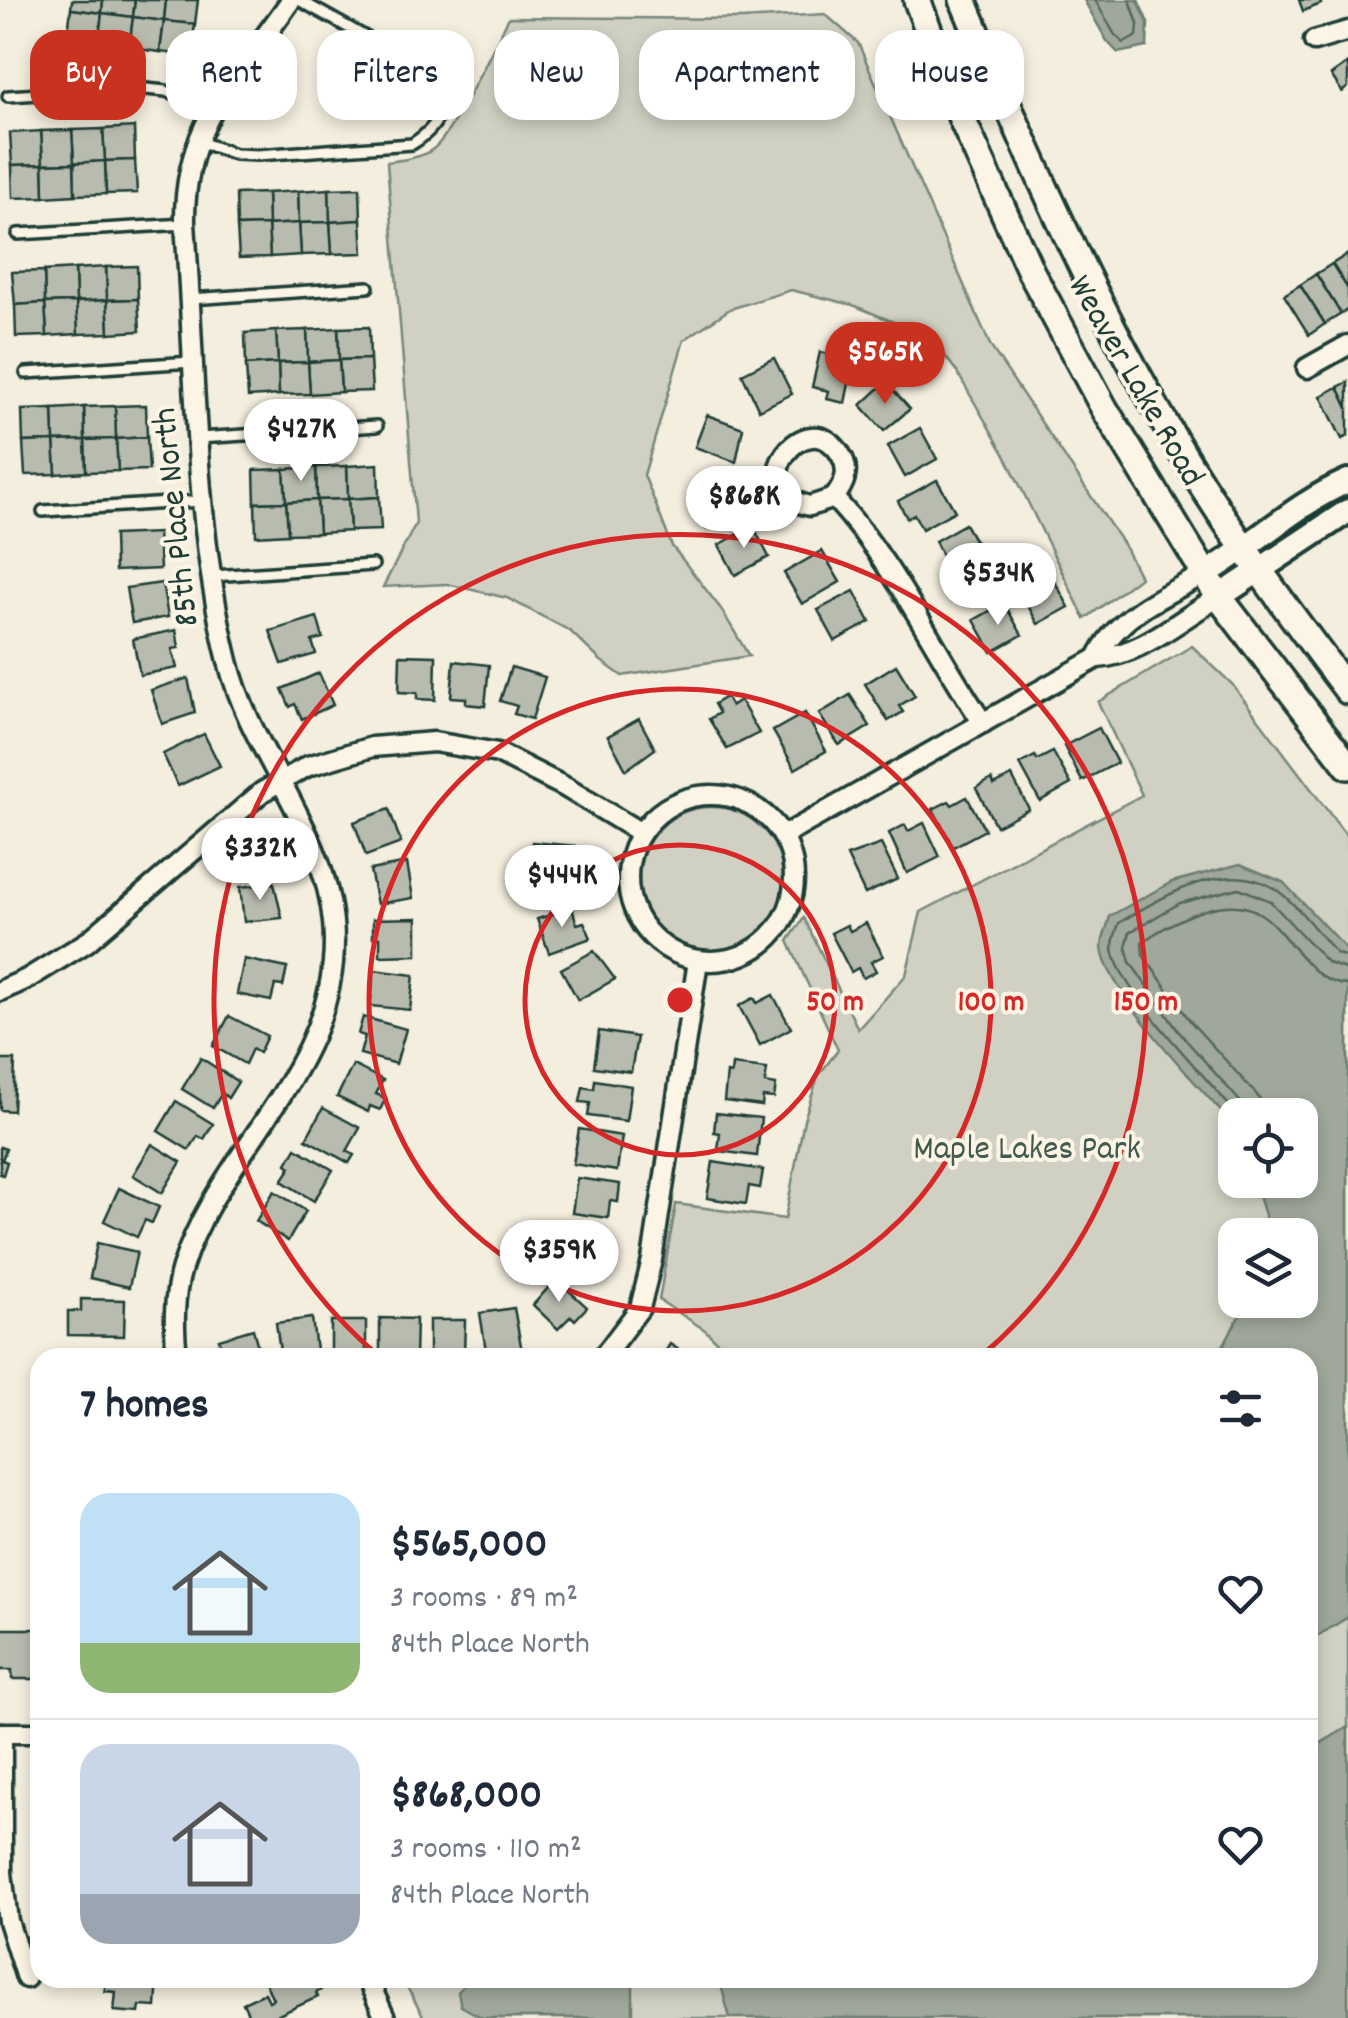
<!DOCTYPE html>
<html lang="en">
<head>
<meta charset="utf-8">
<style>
	:root { --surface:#fff; --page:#f2f2f3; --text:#1f2937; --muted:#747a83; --line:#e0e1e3; --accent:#c8321e }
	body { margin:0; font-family:Dekko,sans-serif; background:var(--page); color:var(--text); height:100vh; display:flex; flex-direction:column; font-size:38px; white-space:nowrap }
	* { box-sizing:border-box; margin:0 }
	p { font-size:32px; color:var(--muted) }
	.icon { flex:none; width:55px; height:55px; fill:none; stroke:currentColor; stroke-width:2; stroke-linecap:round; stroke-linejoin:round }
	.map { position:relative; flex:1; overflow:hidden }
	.details { position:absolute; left:30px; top:1348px; width:1288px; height:640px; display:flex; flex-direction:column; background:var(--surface); border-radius:30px; box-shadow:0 5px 15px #0003 }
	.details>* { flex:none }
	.hud { position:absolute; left:30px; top:30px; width:1290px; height:90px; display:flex; gap:20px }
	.tools { position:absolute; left:1218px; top:1098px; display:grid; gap:20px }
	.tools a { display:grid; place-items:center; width:100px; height:100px; border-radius:20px; background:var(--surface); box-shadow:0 5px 15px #0003; font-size:50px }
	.price { position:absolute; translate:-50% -85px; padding:0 22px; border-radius:35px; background:#fff; color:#222; font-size:32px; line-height:65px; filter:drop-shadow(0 2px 5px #0008) }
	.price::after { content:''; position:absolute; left:50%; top:60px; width:30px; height:22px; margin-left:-15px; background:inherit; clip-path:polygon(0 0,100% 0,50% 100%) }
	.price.active { background:var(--accent); color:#fff }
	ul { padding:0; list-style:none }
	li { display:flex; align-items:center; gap:30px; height:250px; padding:0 50px }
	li+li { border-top:2px solid var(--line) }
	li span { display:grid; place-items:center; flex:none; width:280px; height:200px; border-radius:30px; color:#555 }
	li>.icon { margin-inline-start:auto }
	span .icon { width:120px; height:120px; fill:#fffc; stroke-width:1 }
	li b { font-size:42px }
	h2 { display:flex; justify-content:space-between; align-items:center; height:120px; padding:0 50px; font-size:42px }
	.tag { padding:0 35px; border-radius:30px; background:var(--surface); box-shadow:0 5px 15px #0003; font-size:35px; line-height:90px }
	.tag.active { background:var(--accent); color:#fff }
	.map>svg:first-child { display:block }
</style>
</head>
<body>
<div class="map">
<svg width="1348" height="2018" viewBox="0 0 1348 2018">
	<rect width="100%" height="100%" fill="#f3eede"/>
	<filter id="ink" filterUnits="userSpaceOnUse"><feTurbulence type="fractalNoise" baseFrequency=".01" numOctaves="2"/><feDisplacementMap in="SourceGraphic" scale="20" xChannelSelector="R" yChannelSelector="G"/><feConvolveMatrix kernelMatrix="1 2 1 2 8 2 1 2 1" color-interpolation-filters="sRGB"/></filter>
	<g filter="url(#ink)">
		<g fill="#d0d1c2" stroke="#78877b" stroke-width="2.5" fill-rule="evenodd">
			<path d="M 825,14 L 858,43 L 991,347 L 1123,544 L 1140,577 L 1085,619 L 1007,459 L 957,372 L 932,338 L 853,305 L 791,290 L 730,309 L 684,340 L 644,475 L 672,546 L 721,609 L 749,656 L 622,676 L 600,660 L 570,631 L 507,598 L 447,584 L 383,587 L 416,523 L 387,162 C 401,160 422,158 433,149 C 453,134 495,44 509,17 L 742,19 Z"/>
			<path d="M 1192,646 L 1232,684 L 1348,838 L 1348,2018 L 424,2018 L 402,1978 L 1308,1978 L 1308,1358 L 733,1357 L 705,1330 L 659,1300 L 676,1204 L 785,1219 L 804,1120 L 818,1076 L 838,1050 L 788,941 L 804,918 L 858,1029 L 906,975 L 921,912 L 1142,795 L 1098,702 ZM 1235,1115 L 1300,1115 L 1300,1180 L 1235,1180 ZM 1235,1235 L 1300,1235 L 1300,1300 L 1235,1300 Z"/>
			<circle cx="711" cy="879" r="72"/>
		</g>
		<g fill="#a0a89b" stroke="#6c7d72" stroke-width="2.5">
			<polygon points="1084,0 1138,0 1148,23 1147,47 1118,53 1107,41"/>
			<path d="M 1240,864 L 1283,882 L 1348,951 L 1348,1617 L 1308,1642 L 1308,1358 L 1217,1357 L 1248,1300 L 1300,1300 L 1300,1235 L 1265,1235 L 1265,1215 L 1254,1180 L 1300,1180 L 1300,1115 L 1235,1115 L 1235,1132 L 1228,1119 C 1200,1088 1103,986 1102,947 C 1102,938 1108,926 1110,916 L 1172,882 Z"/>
			<polygon points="1348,1727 1348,2018 730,2018 719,1978 1308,1978 1308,1751"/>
			<polygon points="469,1978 633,1978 633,2018 483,2018 461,2006 458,1992"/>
		</g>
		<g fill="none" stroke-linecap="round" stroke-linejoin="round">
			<g stroke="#53685d" stroke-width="2.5">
				<polyline points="1095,0 1115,35 1124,43 1137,36 1138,24 1130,0"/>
				<path d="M 1237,1115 C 1212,1082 1112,984 1113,946 C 1113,939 1117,930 1119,923 C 1162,896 1229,856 1278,891 C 1300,907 1318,934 1337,954 L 1348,957"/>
				<polyline points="1252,1115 1179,1032 1130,962 1126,947 1130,932 1180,903 1239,888 1270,901 1328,963 1348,970"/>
				<path d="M 1269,1115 L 1257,1095 L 1191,1022 L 1143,955 L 1142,942 C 1172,922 1224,892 1259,913 C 1275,922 1289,944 1303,958 C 1316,973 1327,984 1348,985"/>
			</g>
		</g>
		<g fill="#b8bcae" stroke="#1f3d34" stroke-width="2.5">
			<polygon points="72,0 103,0 102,13 71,9"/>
			<polygon points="103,0 135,0 133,17 102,13"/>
			<polygon points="135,0 166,0 164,21 133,17"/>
			<polygon points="166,0 198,0 195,24 164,21"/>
			<polygon points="1299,0 1320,0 1321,4 1303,11"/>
			<polygon points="71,9 102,13 98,45 67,41"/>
			<polygon points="102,13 133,17 129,48 98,45"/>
			<polygon points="133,17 164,21 160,52 129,48"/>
			<polygon points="164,21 195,24 191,56 160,52"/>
			<polygon points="1348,63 1348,87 1342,92 1331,75"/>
			<polygon points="134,127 135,160 105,161 103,129"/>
			<polygon points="103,129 105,161 74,163 72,130"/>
			<polygon points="72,130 74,163 43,164 41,131"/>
			<polygon points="41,131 43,164 12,165 10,133"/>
			<polygon points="135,160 137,193 106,194 105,161"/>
			<polygon points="105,161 106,194 75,195 74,163"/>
			<polygon points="74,163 75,195 44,197 43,164"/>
			<polygon points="43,164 44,197 13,198 12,165"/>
			<polygon points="360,188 361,220 330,222 329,189"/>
			<polygon points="329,189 330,222 299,223 298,191"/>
			<polygon points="298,191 299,223 268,225 267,193"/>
			<polygon points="267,193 268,225 237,226 236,194"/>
			<polygon points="361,220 363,253 332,254 330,222"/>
			<polygon points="330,222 332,254 301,255 299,223"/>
			<polygon points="299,223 301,255 270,257 268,225"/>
			<polygon points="268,225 270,257 239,258 237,226"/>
			<polygon points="1348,254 1348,289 1332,264"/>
			<polygon points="1332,264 1348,289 1348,309 1341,314 1316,274"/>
			<polygon points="137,266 138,299 107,300 106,267"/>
			<polygon points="106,267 107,300 76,302 75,269"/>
			<polygon points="75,269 76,302 45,303 44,271"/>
			<polygon points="44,271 45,303 15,305 12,272"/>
			<polygon points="1316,274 1341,314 1325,324 1300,285"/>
			<polygon points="1300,285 1325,324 1309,335 1284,295"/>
			<polygon points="138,299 140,331 109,333 107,300"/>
			<polygon points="107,300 109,333 78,334 76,302"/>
			<polygon points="76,302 78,334 47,336 45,303"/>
			<polygon points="45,303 47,336 16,337 15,305"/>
			<polygon points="369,327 370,359 339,360 338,328"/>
			<polygon points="338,328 339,360 308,362 307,330"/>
			<polygon points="307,330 308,362 278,363 276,331"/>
			<polygon points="276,331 278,363 246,365 245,333"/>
			<polygon points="820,352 854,359 845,403 827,399 829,391 812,387"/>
			<polygon points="774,358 792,394 759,410 742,374"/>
			<polygon points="370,359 372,391 341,392 339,360"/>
			<polygon points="339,360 341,392 310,394 308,362"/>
			<polygon points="308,362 310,394 279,395 278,363"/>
			<polygon points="278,363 279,395 248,397 246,365"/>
			<polygon points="886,382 910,409 884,431 861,405"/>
			<polygon points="1348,382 1348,408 1338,387"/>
			<polygon points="1338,387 1348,408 1348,436 1342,439 1321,396"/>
			<polygon points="146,405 147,437 116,439 115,406"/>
			<polygon points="115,406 116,439 85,440 84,407"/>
			<polygon points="84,407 85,440 54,441 53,409"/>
			<polygon points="53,409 54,441 23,442 22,410"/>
			<polygon points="707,415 743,428 736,462 695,447"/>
			<polygon points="920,428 937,459 905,477 888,446"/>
			<polygon points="147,437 149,470 118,471 116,439"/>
			<polygon points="116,439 118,471 86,472 85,440"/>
			<polygon points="85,440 86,472 56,474 54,441"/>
			<polygon points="54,441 56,474 25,475 23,442"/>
			<polygon points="378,464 379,497 348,499 347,466"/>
			<polygon points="347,466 348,499 317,500 316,467"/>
			<polygon points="316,467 317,500 286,502 284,469"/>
			<polygon points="284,469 286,502 255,503 254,470"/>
			<polygon points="937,480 955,511 922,529 914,514 907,518 898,501"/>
			<polygon points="728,482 734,499 740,497 746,515 706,529 694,494"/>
			<polygon points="379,497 381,530 350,531 348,499"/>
			<polygon points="348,499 350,531 319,533 317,500"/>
			<polygon points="317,500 319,533 288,534 286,502"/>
			<polygon points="286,502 288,534 256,536 255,503"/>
			<polygon points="965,524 983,555 950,573 935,541"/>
			<polygon points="753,526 769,557 735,575 719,545"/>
			<polygon points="158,533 160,569 115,571 114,535"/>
			<polygon points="822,551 840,582 802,604 784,573"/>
			<polygon points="1033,571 1037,580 1050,573 1069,607 1038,624 1020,591 1025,588 1020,578"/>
			<polygon points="162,583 168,617 132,623 126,588"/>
			<polygon points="854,591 870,622 835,641 818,610"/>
			<polygon points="1004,603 1022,635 992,652 974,620"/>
			<polygon points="317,617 323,638 312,641 316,654 282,664 270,631"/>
			<polygon points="176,630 179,648 172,649 177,668 140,675 133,639"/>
			<polygon points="400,655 436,656 435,700 417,699 417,693 399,692"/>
			<polygon points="454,661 489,665 485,706 466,704 466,698 451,697"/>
			<polygon points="896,665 915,696 899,706 903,712 888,721 865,684"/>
			<polygon points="511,667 545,677 532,719 514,714 517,706 500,701"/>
			<polygon points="319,673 333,705 302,719 295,704 290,707 282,689"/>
			<polygon points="188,678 195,713 162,724 151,690"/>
			<polygon points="850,695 870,726 839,745 819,714"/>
			<polygon points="726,697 731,706 740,700 759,733 727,749 709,719 719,713 714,704"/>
			<polygon points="805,713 826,751 795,769 773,731"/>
			<polygon points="639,719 655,749 626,770 608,736"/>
			<polygon points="1099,728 1117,763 1082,781 1064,746"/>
			<polygon points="204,734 220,766 178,786 163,754"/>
			<polygon points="1053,752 1071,784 1040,801 1020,764 1035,756 1037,760"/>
			<polygon points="1012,776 1029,809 996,826 976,788 992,779 994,785"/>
			<polygon points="967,797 985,830 953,847 933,809 949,801 952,805"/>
			<polygon points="389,809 401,843 366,856 354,822"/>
			<polygon points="924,823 940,857 907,873 889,833 905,825 908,831"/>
			<polygon points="532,842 575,846 572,881 528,877"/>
			<polygon points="881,844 898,879 865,894 847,856"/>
			<polygon points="407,863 413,898 377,904 370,870"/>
			<polygon points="274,883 282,918 244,922 240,887"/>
			<polygon points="572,908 577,924 584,922 591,938 549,953 537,919"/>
			<polygon points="417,918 417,955 380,956 380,937 373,937 373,919"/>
			<polygon points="866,923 883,956 871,962 876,971 863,978 858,968 851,972 831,933 847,925 850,931"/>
			<polygon points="594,951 615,979 578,1000 561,969"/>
			<polygon points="244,959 287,968 283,986 275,985 271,1001 237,994"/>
			<polygon points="374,970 414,975 410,1010 370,1006"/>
			<polygon points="773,995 791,1028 760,1045 739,1006 754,998 757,1003"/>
			<polygon points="229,1016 267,1036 259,1053 252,1049 245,1064 213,1046"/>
			<polygon points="363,1017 406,1029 396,1064 360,1054 365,1036 358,1034"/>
			<polygon points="599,1031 637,1037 631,1072 594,1067"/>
			<polygon points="201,1058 238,1082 228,1098 222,1093 213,1108 182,1089"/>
			<polygon points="0,1060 15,1060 13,1111 0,1110"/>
			<polygon points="353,1065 383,1080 376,1094 386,1098 380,1110 370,1106 368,1112 337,1097"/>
			<polygon points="732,1065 767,1069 765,1083 776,1085 774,1098 763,1097 762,1106 724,1101 727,1073 731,1074"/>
			<polygon points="595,1080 631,1086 626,1121 588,1116 590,1103 580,1102 583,1087 594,1089"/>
			<polygon points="176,1101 213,1124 204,1139 198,1136 189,1150 158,1131"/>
			<polygon points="323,1108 360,1128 347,1151 354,1155 349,1163 306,1139"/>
			<polygon points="716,1113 761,1118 757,1156 718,1151 720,1133 714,1132"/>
			<polygon points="579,1129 622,1136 617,1171 573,1164"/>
			<polygon points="152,1144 181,1162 162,1193 133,1175"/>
			<polygon points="0,1147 6,1149 2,1160 7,1162 3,1175 0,1174"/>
			<polygon points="296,1148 333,1170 314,1201 282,1181 291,1167 287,1164"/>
			<polygon points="713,1162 763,1170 760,1188 749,1186 746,1204 707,1198"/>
			<polygon points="577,1178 620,1184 618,1202 610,1201 608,1218 572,1213"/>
			<polygon points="119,1188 159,1207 152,1223 145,1220 137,1237 104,1221"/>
			<polygon points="274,1191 306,1211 288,1241 256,1221"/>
			<polygon points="563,1226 607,1232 602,1267 558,1261"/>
			<polygon points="97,1243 137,1252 129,1287 90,1278"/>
			<polygon points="556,1279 587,1307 575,1320 571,1316 558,1329 533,1305"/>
			<polygon points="81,1299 125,1300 124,1336 68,1335 68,1311 81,1311"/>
			<polygon points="514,1308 522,1351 487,1357 480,1313"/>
			<polygon points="312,1318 317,1358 281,1358 276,1323"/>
			<polygon points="380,1318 416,1319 415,1358 380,1355"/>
			<polygon points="429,1320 465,1320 464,1356 429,1358"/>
			<rect x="331" y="1321" width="35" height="37"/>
			<polygon points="253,1329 261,1358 224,1358 219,1339"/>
			<polygon points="670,1344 691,1358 661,1358"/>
			<polygon points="131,1349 133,1358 92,1358 92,1357"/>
			<polygon points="1,1629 40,1629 40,1679 12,1679 12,1670 0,1670"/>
			<polygon points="106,1978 158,1978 156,2007 140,2006 139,2013 114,2011 116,1992 105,1991"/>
			<polygon points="274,1978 316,1978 321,1990 316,1993 318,1997 272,2018 250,2018 243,2003 265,1993 269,2001 273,1999 265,1982"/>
		</g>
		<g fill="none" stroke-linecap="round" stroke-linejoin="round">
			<g stroke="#1f3d34" stroke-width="16">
				<g id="service">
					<polyline points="8,96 136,88 166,91 210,110"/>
					<path d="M 200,142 L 235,154 L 257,155 L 412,144 C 444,124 451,100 425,70 L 299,0"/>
					<polyline points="18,234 185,224"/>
					<polyline points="191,299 368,287"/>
					<polyline points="26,373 192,362"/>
					<polyline points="199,438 377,426"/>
					<polyline points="43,511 201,501"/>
					<polyline points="213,576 373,565"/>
				</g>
			</g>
			<g stroke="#1f3d34" stroke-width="25">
				<g id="minor">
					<polyline points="1314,41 1348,31"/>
					<polyline points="1307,368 1348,345"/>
					<path d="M 834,498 L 810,506 C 737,492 807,398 841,455 C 851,471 844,485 834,498 C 896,565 932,647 983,723"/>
					<path d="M 1097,658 C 1117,615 1165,595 1205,574"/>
					<circle cx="711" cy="878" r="83"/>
					<path d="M 783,836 L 1097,658 C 1143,655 1179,619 1219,597"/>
					<polyline points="0,991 27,979 87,942 262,792 308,766 372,747 434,742 498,753 565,787 641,833"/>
					<path d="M 177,1358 C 174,1327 173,1297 182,1268 C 218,1152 334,1072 334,942 C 334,836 252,759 228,661 C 193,521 196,368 185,224 C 183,121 238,78 291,0"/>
					<polyline points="602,1358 640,1308 652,1260 698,961"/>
					<polyline points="0,1733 40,1733"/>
					<polyline points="2,1733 2,1873 8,1921 26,1978"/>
					<polyline points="367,1978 385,2018"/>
				</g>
			</g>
			<g stroke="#1f3d34" stroke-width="30">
				<g id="tertiary">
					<path d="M 1205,574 C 1254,545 1295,504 1348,481"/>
					<polyline points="1219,597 1348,511"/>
				</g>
			</g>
			<g stroke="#1f3d34" stroke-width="32">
				<g id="secondary">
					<polyline points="917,0 962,119 1031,272 1104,408 1219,597 1348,766"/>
					<path d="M 963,0 C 1027,153 1094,304 1178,446 C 1229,532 1288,611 1348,691"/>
				</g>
			</g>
			<use href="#service" stroke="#fcf5e5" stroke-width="9"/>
			<use href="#minor" stroke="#fcf5e5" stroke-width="18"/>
			<use href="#tertiary" stroke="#fcf5e5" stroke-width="22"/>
			<use href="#secondary" stroke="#fcf5e5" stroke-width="25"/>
		</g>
	</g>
	<g fill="none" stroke="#d62828" stroke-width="5">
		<circle cx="680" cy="1000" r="155"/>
		<circle cx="680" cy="1000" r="311"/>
		<path d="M380 1357A466 466 0 1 1 980 1357"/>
	</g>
	<g text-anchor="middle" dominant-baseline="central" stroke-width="8" stroke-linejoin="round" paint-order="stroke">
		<g font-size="35" fill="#1f3d34" stroke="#fcf5e5">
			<text transform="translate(1134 382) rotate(60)">Weaver Lake Road</text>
			<text transform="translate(178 517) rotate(-96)">85th Place North</text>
		</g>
		<g font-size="35" fill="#425b50" stroke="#fcf5e5">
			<text x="1027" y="1151">Maple Lakes Park</text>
		</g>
	</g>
	<circle cx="680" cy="1000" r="15" fill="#d62828" stroke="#fcf5e5" stroke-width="5"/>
	<g font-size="30" text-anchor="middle" font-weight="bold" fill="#d62828" stroke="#fcf5e5" stroke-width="8" stroke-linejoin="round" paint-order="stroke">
		<text x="835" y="1010">50 m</text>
		<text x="991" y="1010">100 m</text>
		<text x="1146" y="1010">150 m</text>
	</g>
</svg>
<div class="tools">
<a><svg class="icon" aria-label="locate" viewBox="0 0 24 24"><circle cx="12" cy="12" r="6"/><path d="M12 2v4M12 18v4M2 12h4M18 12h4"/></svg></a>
<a><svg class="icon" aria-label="layers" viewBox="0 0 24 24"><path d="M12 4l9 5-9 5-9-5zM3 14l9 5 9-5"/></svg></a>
</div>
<b class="price active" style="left:885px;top:407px">$565K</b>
<b class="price" style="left:301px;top:484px">$427K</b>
<b class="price" style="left:744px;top:551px">$868K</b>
<b class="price" style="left:998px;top:628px">$534K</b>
<b class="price" style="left:260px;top:903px">$332K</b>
<b class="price" style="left:562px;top:930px">$444K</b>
<b class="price" style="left:559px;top:1305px">$359K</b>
<div class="hud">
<a class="tag active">Buy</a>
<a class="tag">Rent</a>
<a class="tag">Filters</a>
<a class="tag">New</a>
<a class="tag">Apartment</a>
<a class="tag">House</a>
</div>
<section class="details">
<h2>7 homes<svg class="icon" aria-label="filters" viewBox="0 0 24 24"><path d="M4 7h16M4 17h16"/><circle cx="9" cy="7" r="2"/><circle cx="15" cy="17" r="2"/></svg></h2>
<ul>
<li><span style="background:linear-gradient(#bfe0f5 75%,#8fb573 0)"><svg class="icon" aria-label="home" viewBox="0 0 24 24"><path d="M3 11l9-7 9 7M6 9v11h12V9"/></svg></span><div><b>$565,000</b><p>3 rooms · 89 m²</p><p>84th Place North</p></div><svg class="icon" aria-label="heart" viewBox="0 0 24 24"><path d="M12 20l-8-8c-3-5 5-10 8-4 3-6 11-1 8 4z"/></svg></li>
<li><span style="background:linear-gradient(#c9d6e8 75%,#9aa5b1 0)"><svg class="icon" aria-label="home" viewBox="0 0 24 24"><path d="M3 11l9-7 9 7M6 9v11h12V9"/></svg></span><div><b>$868,000</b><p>3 rooms · 110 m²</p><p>84th Place North</p></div><svg class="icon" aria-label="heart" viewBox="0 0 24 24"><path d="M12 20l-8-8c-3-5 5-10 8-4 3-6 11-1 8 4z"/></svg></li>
</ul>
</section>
</div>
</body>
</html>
